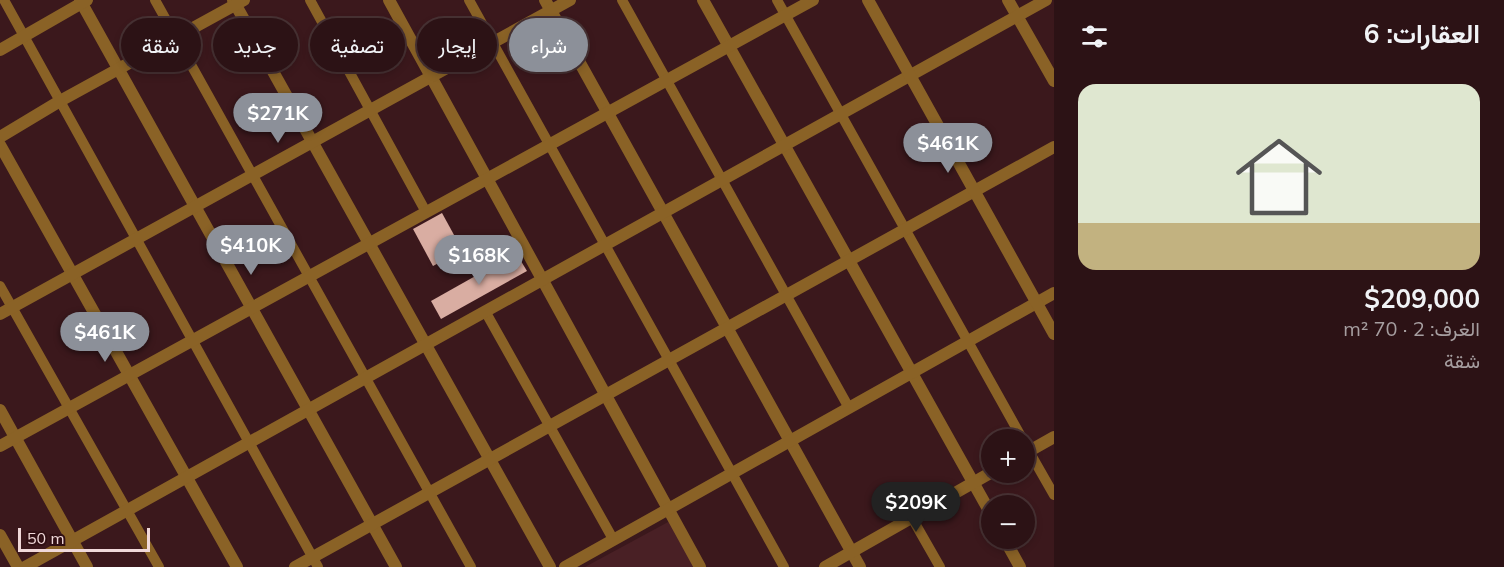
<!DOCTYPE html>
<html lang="ar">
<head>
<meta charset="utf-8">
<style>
	:root { --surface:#2c1215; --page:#382022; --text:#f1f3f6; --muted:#a69ea0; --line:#483234; --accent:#8c9099 }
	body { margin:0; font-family:Mulish,Vazirmatn,sans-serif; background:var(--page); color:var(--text); direction:rtl; height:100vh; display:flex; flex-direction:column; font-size:22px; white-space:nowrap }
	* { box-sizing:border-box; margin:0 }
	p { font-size:20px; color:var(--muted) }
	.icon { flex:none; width:33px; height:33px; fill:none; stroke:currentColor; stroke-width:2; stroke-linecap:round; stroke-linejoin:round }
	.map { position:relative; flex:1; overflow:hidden; direction:ltr }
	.panel { display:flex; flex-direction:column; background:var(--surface); width:450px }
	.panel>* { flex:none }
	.top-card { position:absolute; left:18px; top:18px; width:570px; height:54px; direction:rtl; display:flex; gap:12px }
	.fabs { position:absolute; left:981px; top:429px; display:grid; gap:12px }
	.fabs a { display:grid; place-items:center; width:54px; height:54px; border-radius:50%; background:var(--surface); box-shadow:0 3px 9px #0003,0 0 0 2px var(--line); font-size:30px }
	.scale { position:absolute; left:18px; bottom:15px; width:132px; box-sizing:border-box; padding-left:6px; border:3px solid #f0d8d9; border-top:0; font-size:16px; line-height:21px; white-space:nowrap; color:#f0d8d9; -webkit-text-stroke:4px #300f13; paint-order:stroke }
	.price { position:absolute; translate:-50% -51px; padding:0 14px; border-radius:21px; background:var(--accent); color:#fff; font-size:20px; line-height:39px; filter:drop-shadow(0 2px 3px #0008) }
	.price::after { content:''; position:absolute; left:50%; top:36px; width:18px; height:14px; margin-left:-9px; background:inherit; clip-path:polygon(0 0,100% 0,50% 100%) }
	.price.current { background:#222; color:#fff }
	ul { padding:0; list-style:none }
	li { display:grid; align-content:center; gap:12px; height:318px; padding:0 24px }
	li+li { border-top:2px solid var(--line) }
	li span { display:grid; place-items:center; height:186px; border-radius:18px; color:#555 }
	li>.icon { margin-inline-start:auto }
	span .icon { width:108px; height:108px; fill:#fffc; stroke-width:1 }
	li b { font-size:26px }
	h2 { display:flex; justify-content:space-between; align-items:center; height:72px; padding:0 24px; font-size:26px }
	.chip { padding:0 21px; border-radius:27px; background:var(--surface); box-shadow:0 3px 9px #0003,0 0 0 2px var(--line); font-size:21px; line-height:54px }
	.chip.current { background:var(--accent); color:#fff }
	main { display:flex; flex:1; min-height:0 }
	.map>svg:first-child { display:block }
</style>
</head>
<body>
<main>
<section class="panel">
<h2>العقارات: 6<svg class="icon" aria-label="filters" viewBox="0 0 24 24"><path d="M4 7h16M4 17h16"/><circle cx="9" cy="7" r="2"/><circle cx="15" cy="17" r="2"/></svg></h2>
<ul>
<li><span style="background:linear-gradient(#dfe7d0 75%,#c2b280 0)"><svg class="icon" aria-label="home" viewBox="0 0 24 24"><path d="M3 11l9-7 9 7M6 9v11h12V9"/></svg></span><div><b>$209,000</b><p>الغرف: 2 · 70 m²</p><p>شقة</p></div></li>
</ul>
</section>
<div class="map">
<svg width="1054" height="567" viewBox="0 0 1054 567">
	<rect width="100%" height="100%" fill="#3b181c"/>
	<polygon fill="#492025" points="670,521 696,567 585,567"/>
	<g fill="#d9ada2">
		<polygon points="442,213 459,244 448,258 433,266 413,229"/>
		<polygon points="516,253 527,271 441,319 431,301"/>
	</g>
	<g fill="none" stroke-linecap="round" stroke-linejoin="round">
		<g stroke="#8a6226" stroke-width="10">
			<polyline points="4,0 318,567"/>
			<polyline points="155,0 471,567"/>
			<polyline points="310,0 426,212"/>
			<polyline points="469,0 784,567"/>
			<polyline points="622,0 849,408"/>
			<polyline points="777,0 1023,440"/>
			<polyline points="0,286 159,567"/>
			<polyline points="485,311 613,539"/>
			<polyline points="1026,446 1054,495"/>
			<polyline points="912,518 940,567"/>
		</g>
		<g stroke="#8a6226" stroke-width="12">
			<polyline points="80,0 396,567"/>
			<polyline points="233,0 550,567"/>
			<polyline points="389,0 700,567"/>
			<polyline points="545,0 860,567"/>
			<polyline points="703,0 992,516"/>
			<polyline points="1008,0 1054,81"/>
			<polyline points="0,50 87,0"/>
			<polyline points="0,137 60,101 244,0"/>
			<polyline points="0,145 237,567"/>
			<polyline points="0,314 570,0"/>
			<polyline points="0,410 87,567"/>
			<polyline points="0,446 813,0"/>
			<polyline points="1024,454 1054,437"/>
			<polyline points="0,535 18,567"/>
			<polyline points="1004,538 1020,567"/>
			<polyline points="25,567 1046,0"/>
			<polyline points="295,567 1054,147"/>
			<polyline points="565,567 1054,293"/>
			<polyline points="825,567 992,472"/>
		</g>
		<polyline stroke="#8a6226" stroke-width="12" points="868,0 1054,334"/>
	</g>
</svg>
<div class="fabs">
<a>+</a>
<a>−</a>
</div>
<div class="scale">50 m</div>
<b class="price" style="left:278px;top:144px">$271K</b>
<b class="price" style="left:948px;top:174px">$461K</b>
<b class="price" style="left:251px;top:276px">$410K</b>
<b class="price" style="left:479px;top:286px">$168K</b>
<b class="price" style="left:105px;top:363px">$461K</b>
<b class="price current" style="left:916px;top:533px">$209K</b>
<div class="top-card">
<a class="chip current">شراء</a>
<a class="chip">إيجار</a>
<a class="chip">تصفية</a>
<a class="chip">جديد</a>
<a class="chip">شقة</a>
</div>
</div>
</main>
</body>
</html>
